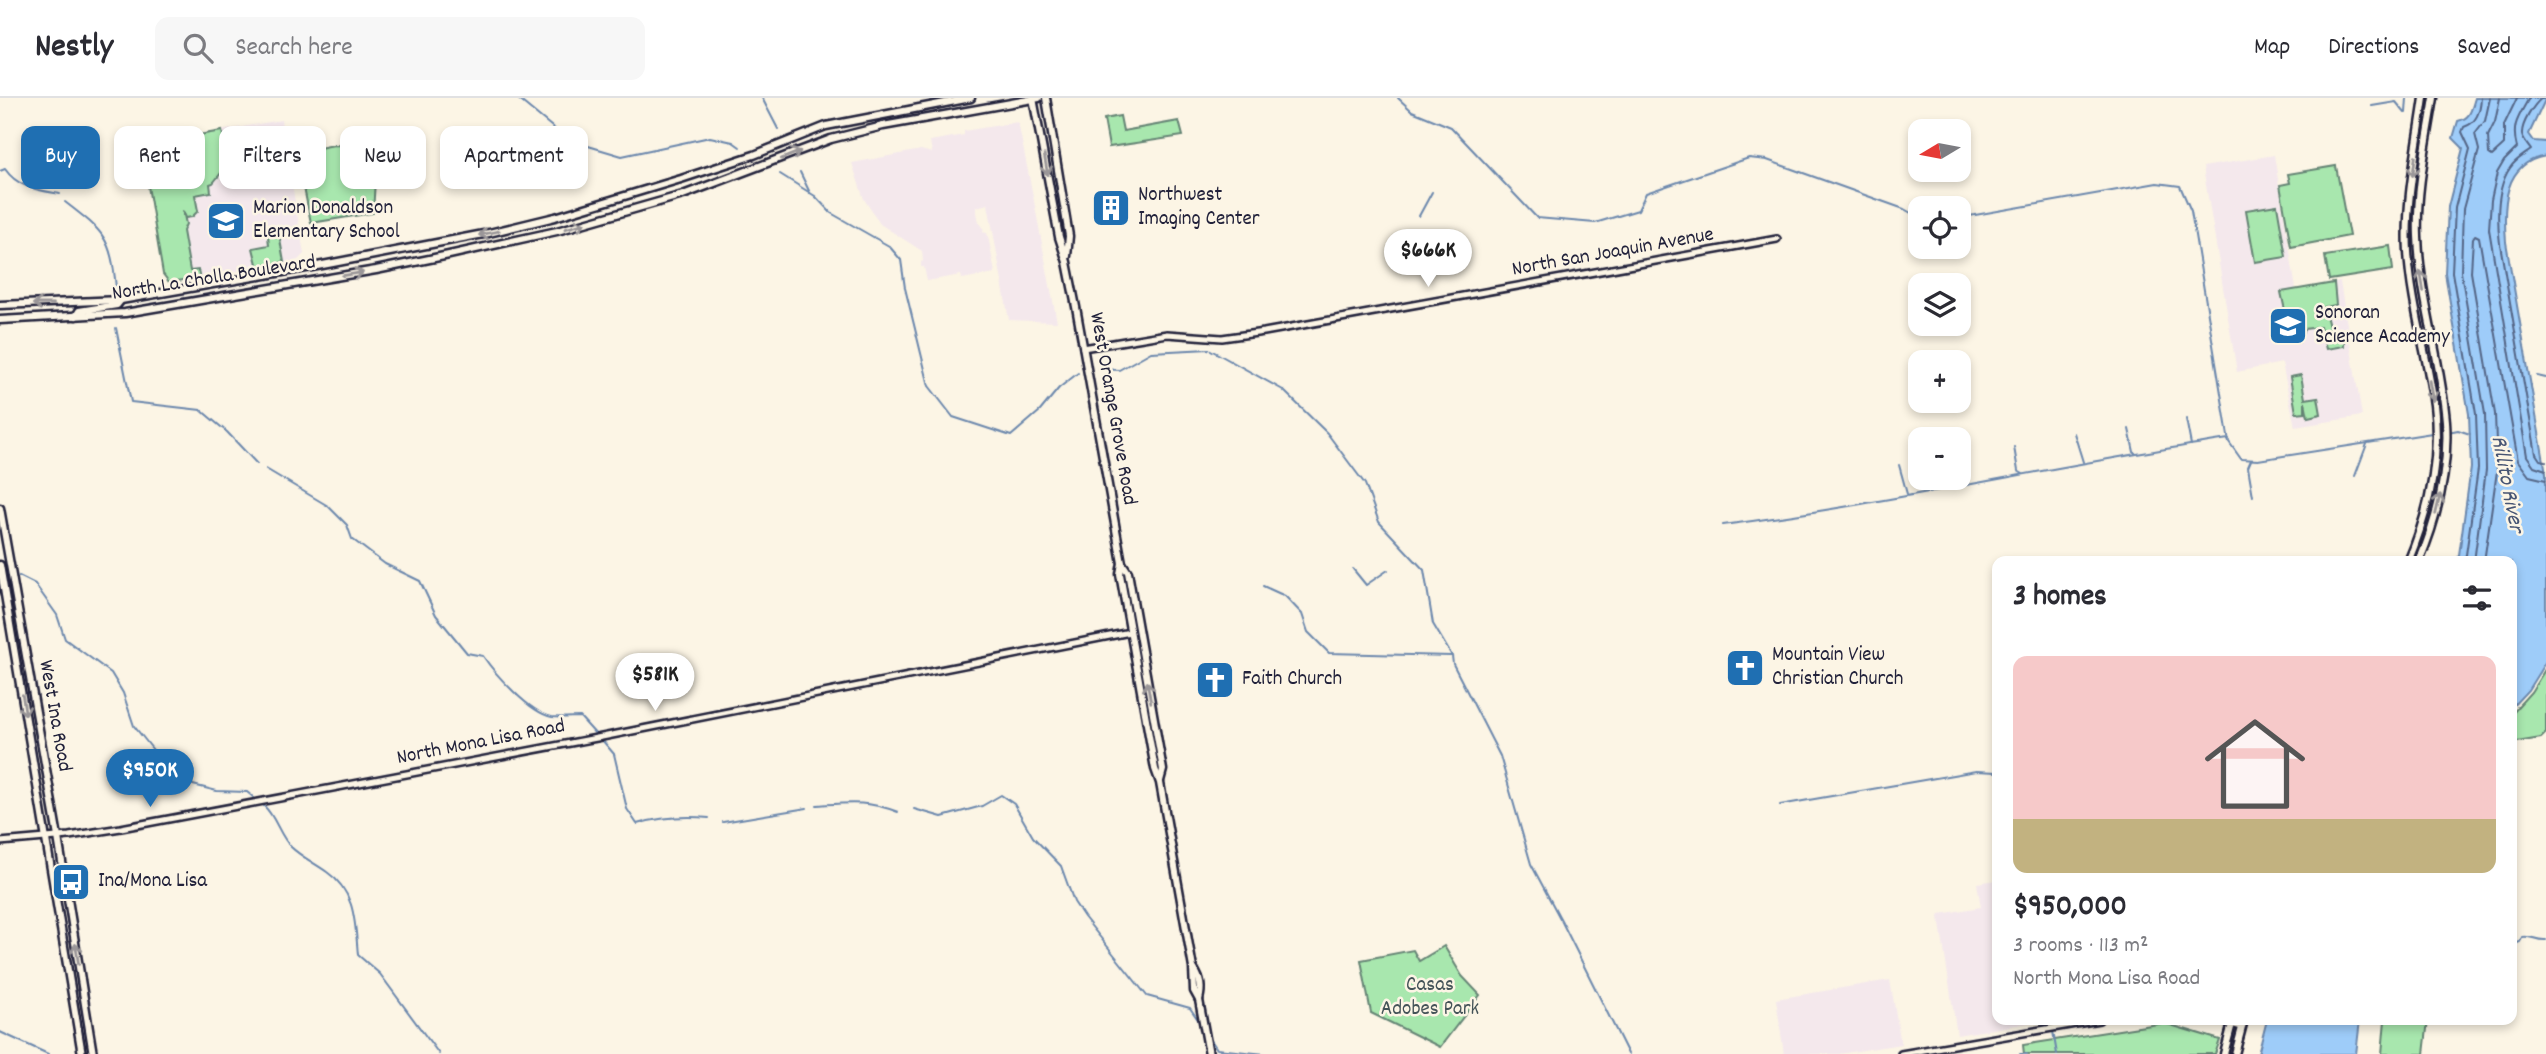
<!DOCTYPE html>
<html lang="en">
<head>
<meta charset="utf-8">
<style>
	:root { --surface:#fff; --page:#f7f7f7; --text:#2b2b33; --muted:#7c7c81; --line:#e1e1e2; --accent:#1f6fb2 }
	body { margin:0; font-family:Dekko,sans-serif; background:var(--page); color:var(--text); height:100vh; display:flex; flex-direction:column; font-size:26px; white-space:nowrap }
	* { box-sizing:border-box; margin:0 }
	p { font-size:23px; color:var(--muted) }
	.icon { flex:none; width:38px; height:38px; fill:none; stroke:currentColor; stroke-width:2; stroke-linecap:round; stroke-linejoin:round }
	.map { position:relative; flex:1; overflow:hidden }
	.side { position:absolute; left:1992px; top:458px; width:525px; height:469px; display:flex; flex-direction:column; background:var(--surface); border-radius:14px; box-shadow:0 4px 10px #0003 }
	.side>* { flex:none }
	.guide { position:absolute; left:21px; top:28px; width:665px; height:63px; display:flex; gap:14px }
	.needle { width:46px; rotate:260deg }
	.fabs { position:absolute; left:1908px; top:21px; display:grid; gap:14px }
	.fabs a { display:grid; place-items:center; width:63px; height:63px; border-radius:14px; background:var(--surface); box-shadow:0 4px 10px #0003; font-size:35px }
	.price { position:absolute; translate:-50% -60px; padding:0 16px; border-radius:24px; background:#fff; color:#222; font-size:23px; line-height:46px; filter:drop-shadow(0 2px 4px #0008) }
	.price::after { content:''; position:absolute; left:50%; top:42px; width:21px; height:16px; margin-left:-10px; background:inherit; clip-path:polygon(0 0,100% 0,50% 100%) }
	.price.current { background:var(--accent); color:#fff }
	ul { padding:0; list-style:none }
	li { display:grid; align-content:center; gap:14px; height:371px; padding:0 21px }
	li+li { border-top:2px solid var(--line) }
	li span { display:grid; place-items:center; height:217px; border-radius:14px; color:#555 }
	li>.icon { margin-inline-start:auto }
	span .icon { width:126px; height:126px; fill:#fffc; stroke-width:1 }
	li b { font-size:30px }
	h2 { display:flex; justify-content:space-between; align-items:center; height:84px; padding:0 21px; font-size:30px }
	.tag { padding:0 24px; border-radius:14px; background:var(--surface); box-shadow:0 4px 10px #0003; font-size:24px; line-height:63px }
	.tag.current { background:var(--accent); color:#fff }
	header { display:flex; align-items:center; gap:42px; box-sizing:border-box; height:98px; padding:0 35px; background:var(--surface); border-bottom:2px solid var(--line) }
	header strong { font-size:33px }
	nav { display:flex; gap:38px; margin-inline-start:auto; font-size:24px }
	.search { width:490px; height:63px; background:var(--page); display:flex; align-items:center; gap:18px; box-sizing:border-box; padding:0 24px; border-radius:14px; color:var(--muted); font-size:26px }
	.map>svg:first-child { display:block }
</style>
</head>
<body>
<header>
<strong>Nestly</strong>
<div class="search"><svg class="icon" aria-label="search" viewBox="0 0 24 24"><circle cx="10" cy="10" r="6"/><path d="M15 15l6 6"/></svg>Search here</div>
<nav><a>Map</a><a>Directions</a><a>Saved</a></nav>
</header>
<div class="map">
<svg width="2546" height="956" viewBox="0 0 2546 956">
	<rect width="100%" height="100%" fill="#fcf5e5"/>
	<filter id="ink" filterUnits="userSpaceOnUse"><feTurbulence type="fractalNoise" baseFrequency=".0143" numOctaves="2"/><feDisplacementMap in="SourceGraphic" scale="14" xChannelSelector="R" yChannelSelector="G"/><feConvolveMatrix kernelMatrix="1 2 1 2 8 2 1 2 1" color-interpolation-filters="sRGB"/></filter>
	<g filter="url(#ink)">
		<g fill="#f4e8ec">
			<polygon points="281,22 304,156 298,162 288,165 169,184 163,176 141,47"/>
			<polygon points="1018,24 1033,98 1057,224 1009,222 988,106 976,109 979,125 984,132 982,134 987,135 989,143 995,175 962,181 961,177 927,183 924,169 921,169 921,164 923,163 922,153 880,126 864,101 852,65 921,52 932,55 930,43 964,37 964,33"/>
			<polygon points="2274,57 2296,191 2340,184 2362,318 2295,329 2282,265 2237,274 2203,69"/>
			<polygon points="1997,782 1997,922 2047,922 1957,937 1939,819 1940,816 1981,809 1977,785"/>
			<polygon points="1890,882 1901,946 1839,956 1784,956 1776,901"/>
		</g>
		<g fill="#a8e7ae" stroke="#658474" stroke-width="2">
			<polygon points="1120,18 1123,33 1179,23 1183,38 1109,49 1104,21"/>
			<polygon points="222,33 229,65 213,85 210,86 211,94 195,97 198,113 192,119 186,120 183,113 186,126 183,133 190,173 198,172 200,180 169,184 163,176 141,47"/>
			<polygon points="334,47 377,49 373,115 311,125 298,59 304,53"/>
			<polygon points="2336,68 2349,138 2291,149 2280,87 2290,85 2288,76"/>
			<polygon points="2277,107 2286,159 2255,164 2246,112"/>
			<polygon points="278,130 284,164 258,170 253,150 269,147 267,131"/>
			<polygon points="2390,148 2393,172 2329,182 2325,158"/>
			<polygon points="2334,185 2336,207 2324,209 2331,237 2344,238 2344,248 2326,251 2320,229 2304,231 2299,244 2292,245 2281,194"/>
			<polygon points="2301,277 2305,301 2318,299 2321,316 2308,319 2305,304 2305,314 2296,315 2290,279"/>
			<polygon points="2546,570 2546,635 2541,640 2511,645 2511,616 2531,594"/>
			<polygon points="1444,848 1462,878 1480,897 1440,949 1371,915 1361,862 1413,852 1419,863"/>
			<polygon points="2385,922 2428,922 2424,956 2382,956"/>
			<polygon points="2164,925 2220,942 2215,956 2024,956 2023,947"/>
		</g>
		<g fill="#9eccf9" stroke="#6c88ad" stroke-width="2">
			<path d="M 2475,0 L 2546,0 L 2529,36 L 2534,43 L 2546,44 L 2546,58 C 2503,65 2503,108 2506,144 L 2546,375 L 2546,563 L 2528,592 L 2511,610 L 2511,464 L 2458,464 L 2471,370 L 2469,316 L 2445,175 L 2448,109 L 2463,50 L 2453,40 L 2458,23 C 2471,20 2471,12 2475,0 Z"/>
			<polygon points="2267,922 2360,922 2356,956 2258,956"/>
		</g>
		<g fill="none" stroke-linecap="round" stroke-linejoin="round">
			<g stroke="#546687" stroke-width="2">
				<polyline points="2500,0 2495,24 2488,38 2489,56 2492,58 2504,47 2504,27 2517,0"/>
				<path d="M 2529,0 C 2518,20 2511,27 2517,50 L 2504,63 L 2497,75 L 2491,102 L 2489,131 L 2527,358 L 2534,368 L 2546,372"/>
				<path d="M 2542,0 C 2534,6 2521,26 2522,37 C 2523,42 2528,48 2531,52 C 2523,58 2515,62 2510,70 C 2496,90 2497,122 2500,146 L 2536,356 L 2540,362 L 2546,363"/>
				<path d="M 2465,464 L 2478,371 L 2476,316 L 2452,174 L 2455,110 L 2470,51 L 2462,34 L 2464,29 C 2477,25 2480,13 2481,0"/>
				<polyline points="2474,464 2486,372 2485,316 2461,174 2463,111 2479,52 2475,36 2485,23 2490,0"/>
				<polyline points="2484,464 2497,373 2495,316 2471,174 2473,140 2475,137 2479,139 2518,363 2529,378 2546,382"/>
			</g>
			<g stroke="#6c88ad" stroke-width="2">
				<polyline points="517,0 568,42 622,58 710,39 733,44 740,49"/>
				<polyline points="762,0 778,31"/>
				<polyline points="1398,0 1412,13 1451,29 1537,120 1595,125 1638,112 1646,95 1749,60 1767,62 1904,111 1920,120"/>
				<polyline points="2372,8 2396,4 2405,15"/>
				<polyline points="2406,15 2407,0"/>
				<path d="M 0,73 L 5,71 C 18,90 38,92 60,96"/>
				<polyline points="800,74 810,95"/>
				<polyline points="780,76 815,98 831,115 889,148 901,162 905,190 929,288 953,319 1011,338 1040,313 1059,290 1078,275"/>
				<path d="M 65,104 C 104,134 111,139 116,190"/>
				<polyline points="1419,118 1432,94"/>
				<polyline points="1958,120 2157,85 2180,88 2191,113 2229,344 2241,361 2258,362 2432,335"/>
				<polyline points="116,230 131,304 201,312 227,334 257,366"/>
				<polyline points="1099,271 1119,272 1151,254 1209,251 1283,292 1327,335 1365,386 1379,424 1424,472 1433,526 1452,558 1453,566 1500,658 1531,766 1562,824 1628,956"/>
				<polyline points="2537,278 2546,280"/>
				<polyline points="2186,321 2191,347"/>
				<polyline points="2129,331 2134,354 2136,356"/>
				<polyline points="2448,334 2458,332 2470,336"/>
				<polyline points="2074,335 2083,364"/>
				<polyline points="2014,349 2018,373 2023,376"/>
				<polyline points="2251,362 2248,369 2253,398"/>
				<polyline points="1899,367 1907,396"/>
				<path d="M 266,371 L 328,408 L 347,427 L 352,441 L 385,466 L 420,483 L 436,517 L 467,555 L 483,558 C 495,576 530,615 552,619 C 561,620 571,619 580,619 L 598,639"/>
				<polyline points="2355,378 2367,346"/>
				<path d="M 1723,427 C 1893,405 2060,366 2229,341"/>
				<polyline points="1353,471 1366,487 1388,472"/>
				<polyline points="19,478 35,486 57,517 65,541 111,575 123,595 134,628 157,657 193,687 217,693 247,694 253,699"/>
				<polyline points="1263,488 1285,498 1302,516 1308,534 1329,555 1451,558"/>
				<path d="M 602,642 L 614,656 L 627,711 L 637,726 C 661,719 685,718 709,720"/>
				<path d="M 817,707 C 848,705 867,702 898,714"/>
				<polyline points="1780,707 1976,673 1997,674"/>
				<path d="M 264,708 C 276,719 279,737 291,749 C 300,758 316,766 327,774 C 356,794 355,825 358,857 L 380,876 L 439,956"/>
				<polyline points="914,711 942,719 982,708 1001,697 1014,706 1033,739 1061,768 1074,804 1084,819 1147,898 1190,910 1201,926"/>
				<polyline points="723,724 807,710"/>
				<path d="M 2511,847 L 2520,844 L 2522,839 C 2531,837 2536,843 2546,842"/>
				<polyline points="2051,922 2057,956"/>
				<polyline points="0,934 48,956"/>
				<polyline points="1209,939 1217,951 1265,956"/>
				<polyline points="2020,956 2027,956"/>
			</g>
			<g stroke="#22223b" stroke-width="10">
				<g id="secondary">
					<polyline points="1083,250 1167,236 1222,240 1264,234 1777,141"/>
					<polyline points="0,744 69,738 121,730 602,639 1130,534"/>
					<polyline points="2216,922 2242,929"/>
					<polyline points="1901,956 2099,922"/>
				</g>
			</g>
			<g stroke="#22223b" stroke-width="11">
				<g id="primary">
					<polyline points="1033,0 1059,139 1067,164 1076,209 1122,465 1120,476 1155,671 1160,685 1193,870 1194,893 1199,902 1209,956"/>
					<polyline points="1046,0 1069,138 1067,158"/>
					<polyline points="0,207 121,202 312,169 489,135 555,119 681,81 754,57 826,28 971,0"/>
					<polyline points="76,218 79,213 117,207 121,202"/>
					<polyline points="0,222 125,215 376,172 449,157 557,133 683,97 831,41 883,28 1039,0"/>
					<polyline points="0,410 58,739 93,956"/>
					<path d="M 2408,464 C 2429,414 2441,362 2434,307 C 2427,256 2411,206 2408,154 C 2405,102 2417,51 2424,0"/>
					<path d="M 2419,464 C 2438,419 2449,372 2446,323 C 2441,261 2420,201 2418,138 C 2416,92 2427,45 2434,0"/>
					<polyline points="1122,465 1128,474 1163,672 1160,683"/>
					<polyline points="0,467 82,956"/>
					<path d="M 1194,871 C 1201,882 1202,890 1199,902"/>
					<polyline points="2224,956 2233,922"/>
					<polyline points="2235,956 2244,922"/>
				</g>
			</g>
			<use href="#secondary" stroke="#fcf5e5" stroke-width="5"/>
			<use href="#primary" stroke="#fcf5e5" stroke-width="6"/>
		</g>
		<defs><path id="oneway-shaft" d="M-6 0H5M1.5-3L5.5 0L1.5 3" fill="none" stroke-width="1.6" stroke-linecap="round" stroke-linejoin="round" transform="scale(1.75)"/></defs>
		<g stroke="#9a9698">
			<use href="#oneway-shaft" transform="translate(791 57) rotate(-22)"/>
			<use href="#oneway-shaft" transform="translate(1046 67) rotate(80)"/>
			<use href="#oneway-shaft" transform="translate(2414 68) rotate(98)"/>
			<use href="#oneway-shaft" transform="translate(575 128) rotate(-16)"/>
			<use href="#oneway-shaft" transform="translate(489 135) rotate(168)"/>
			<use href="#oneway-shaft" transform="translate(353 176) rotate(-9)"/>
			<use href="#oneway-shaft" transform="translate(2422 183) rotate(-99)"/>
			<use href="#oneway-shaft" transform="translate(43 206) rotate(180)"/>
			<use href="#oneway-shaft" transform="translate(2431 293) rotate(80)"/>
			<use href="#oneway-shaft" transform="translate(2438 406) rotate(-77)"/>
			<use href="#oneway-shaft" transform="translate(1149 594) rotate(-100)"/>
			<use href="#oneway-shaft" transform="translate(24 607) rotate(81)"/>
			<use href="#oneway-shaft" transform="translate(77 856) rotate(-99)"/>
		</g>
	</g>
	<defs>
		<g id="building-square" transform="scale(2.0125)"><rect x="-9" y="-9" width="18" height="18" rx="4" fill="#1f6fb2" stroke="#fcf5e5"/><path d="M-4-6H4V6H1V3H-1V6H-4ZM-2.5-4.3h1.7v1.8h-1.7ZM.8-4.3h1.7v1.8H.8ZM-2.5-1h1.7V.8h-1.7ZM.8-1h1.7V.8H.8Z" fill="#fff"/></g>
		<g id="school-square" transform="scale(2.0125)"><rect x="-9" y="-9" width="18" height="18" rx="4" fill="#1f6fb2" stroke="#fcf5e5"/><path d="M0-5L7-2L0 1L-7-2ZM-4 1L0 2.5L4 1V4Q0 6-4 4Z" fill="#fff"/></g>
		<g id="church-square" transform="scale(2.0125)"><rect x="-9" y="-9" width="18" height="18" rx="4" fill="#1f6fb2" stroke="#fcf5e5"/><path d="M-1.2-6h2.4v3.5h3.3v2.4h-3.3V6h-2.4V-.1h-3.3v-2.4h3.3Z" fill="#fff"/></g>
		<g id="bus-square" transform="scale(2.0125)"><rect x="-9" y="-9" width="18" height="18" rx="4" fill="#1f6fb2" stroke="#fcf5e5"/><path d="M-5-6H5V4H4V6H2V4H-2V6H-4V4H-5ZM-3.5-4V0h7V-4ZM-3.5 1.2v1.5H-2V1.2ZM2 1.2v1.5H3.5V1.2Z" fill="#fff"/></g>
	</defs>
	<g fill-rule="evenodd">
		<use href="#building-square" x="1111" y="110"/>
		<use href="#school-square" x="226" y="123"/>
		<use href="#school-square" x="2288" y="228"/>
		<use href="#church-square" x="1745" y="570"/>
		<use href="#church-square" x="1215" y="582"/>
		<use href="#bus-square" x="71" y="784"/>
	</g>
	<g text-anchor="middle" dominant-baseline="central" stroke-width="5" stroke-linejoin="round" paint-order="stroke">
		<g font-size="21" fill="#22223b" stroke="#fcf5e5" text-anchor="start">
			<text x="1138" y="98">Northwest<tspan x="1138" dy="24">Imaging Center</tspan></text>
			<text x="253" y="111">Marion Donaldson<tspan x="253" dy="24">Elementary School</tspan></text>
			<text x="2315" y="216">Sonoran<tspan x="2315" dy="24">Science Academy</tspan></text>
			<text x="1772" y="558">Mountain View<tspan x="1772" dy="24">Christian Church</tspan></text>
			<text x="1242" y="582">Faith Church</text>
			<text x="98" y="784">Ina/Mona Lisa</text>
		</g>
		<g font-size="21" fill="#22223b" stroke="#fcf5e5">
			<text transform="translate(1613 155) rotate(-10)">North San Joaquin Avenue</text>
			<text transform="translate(214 181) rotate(-9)">North La Cholla Boulevard</text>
			<text transform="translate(1112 311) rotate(80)">West Orange Grove Road</text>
			<text transform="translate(54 618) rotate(80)">West Ina Road</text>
			<text transform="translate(481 645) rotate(-11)">North Mona Lisa Road</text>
		</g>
		<g font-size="21" fill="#445358" stroke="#fcf5e5">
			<text x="1430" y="888">Casas<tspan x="1430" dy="24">Adobes Park</tspan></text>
		</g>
		<g font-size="23" font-style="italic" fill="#475574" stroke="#fcf5e5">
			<text transform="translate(2506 386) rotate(79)">Rillito River</text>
		</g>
	</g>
</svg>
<div class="fabs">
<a><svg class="needle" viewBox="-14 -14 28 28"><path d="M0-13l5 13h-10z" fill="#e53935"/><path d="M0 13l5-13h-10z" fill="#7c7c81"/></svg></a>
<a><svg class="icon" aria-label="locate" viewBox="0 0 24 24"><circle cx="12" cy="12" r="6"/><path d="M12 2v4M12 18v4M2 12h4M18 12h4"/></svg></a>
<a><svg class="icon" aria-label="layers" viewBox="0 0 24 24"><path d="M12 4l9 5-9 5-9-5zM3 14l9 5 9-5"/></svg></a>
<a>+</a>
<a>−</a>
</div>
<b class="price" style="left:1428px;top:191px">$666K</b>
<b class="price" style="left:655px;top:615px">$581K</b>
<b class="price current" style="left:150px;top:711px">$950K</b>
<div class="guide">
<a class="tag current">Buy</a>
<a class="tag">Rent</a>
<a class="tag">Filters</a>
<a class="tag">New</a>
<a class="tag">Apartment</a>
</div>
<section class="side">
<h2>3 homes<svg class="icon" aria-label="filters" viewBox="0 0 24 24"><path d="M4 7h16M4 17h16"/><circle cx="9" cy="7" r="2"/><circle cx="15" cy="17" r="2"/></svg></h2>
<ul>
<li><span style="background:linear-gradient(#f6c9c9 75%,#c2b280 0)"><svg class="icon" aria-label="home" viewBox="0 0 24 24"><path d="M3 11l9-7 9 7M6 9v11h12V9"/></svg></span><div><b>$950,000</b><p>3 rooms · 113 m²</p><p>North Mona Lisa Road</p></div></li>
</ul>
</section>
</div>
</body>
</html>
